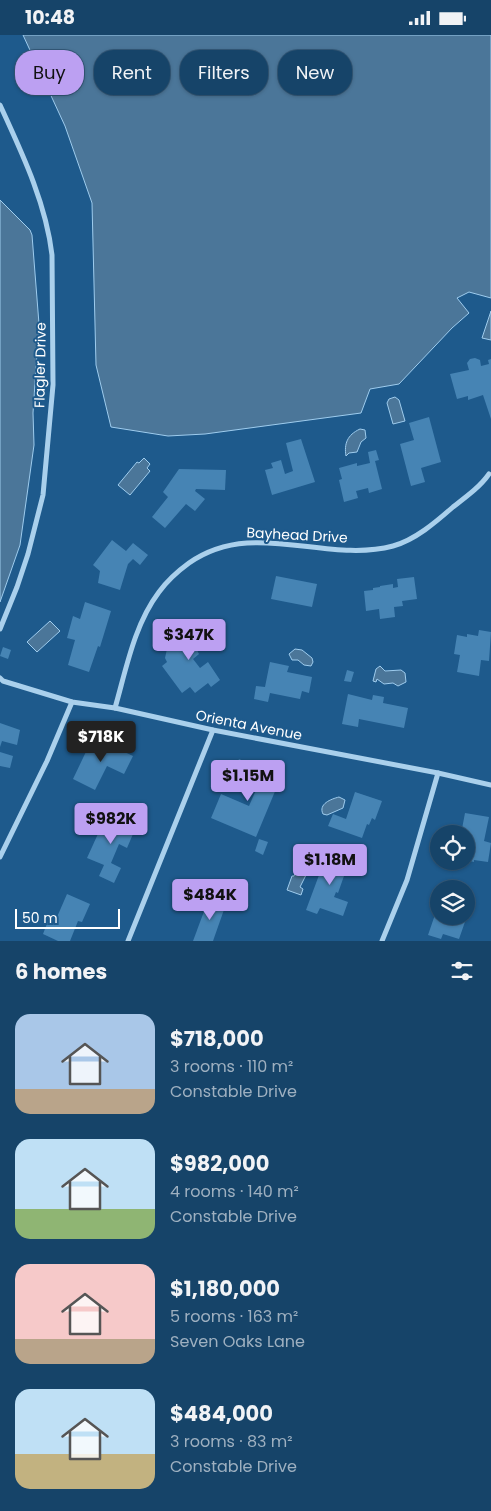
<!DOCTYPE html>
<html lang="en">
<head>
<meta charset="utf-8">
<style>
	:root { --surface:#164469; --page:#234e71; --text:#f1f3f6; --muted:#9eb0c0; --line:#355c7d; --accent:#bca0f2 }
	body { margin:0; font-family:Poppins,sans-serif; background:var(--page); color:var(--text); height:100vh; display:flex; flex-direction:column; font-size:19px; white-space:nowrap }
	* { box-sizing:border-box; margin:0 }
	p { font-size:16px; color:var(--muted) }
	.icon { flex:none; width:28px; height:28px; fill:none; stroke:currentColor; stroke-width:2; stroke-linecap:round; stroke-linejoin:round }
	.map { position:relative; height:906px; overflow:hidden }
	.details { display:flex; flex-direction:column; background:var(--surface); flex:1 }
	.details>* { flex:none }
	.banner { position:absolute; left:15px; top:15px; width:461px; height:45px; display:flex; gap:10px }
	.buttons { position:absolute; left:430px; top:790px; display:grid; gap:10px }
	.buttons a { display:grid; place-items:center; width:45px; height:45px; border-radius:50%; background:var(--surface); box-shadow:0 1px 4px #0004,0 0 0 1px var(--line); font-size:25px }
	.scale { position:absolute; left:15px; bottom:12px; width:105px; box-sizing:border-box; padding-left:5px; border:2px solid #fff; border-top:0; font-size:14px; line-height:18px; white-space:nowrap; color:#fff; -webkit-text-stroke:4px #1e5a8c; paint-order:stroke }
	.price { position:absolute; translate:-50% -42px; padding:0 11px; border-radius:5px; background:var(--accent); color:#111; font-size:16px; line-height:32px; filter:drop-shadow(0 1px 2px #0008) }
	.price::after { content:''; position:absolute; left:50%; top:30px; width:15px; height:11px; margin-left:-8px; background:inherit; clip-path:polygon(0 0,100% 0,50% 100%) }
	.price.selected { background:#222; color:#fff }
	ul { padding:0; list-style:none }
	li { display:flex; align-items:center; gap:15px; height:125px; padding:0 15px }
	li span { display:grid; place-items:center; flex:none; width:140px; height:100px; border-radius:15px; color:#555 }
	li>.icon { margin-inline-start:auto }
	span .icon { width:60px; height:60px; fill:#fffc; stroke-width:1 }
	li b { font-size:21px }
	h2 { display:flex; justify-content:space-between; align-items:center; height:60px; padding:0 15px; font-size:21px }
	.chip { padding:0 18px; border-radius:20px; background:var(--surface); box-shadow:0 1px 4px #0004,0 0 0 1px var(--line); font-size:18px; line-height:45px }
	.chip.selected { background:var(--accent); color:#111 }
	.status { display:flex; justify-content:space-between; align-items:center; height:35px; padding:0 25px; background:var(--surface); direction:ltr }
	.status svg { height:14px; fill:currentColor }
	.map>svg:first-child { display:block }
</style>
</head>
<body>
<div class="status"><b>10:48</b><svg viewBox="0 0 49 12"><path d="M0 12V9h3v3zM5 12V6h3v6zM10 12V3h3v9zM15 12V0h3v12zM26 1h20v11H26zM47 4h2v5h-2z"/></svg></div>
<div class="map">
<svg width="491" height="906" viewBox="0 0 491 906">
	<rect width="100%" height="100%" fill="#1e5a8c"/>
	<g fill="#4b7699" stroke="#9eccee">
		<polygon points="23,0 491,0 491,263 469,257 457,263 469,278 452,293 399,349 370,354 361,378 205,399 168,401 111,392 96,330 92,168 65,91"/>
		<polygon points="0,165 30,195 32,200 39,289 33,378 34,410 20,510 0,567"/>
		<polygon points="491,276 491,305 482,303"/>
		<polygon points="395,362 399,365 405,386 393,389 387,368 389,364"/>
		<path d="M 360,394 L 365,395 L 366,403 L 361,407 L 357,417 L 349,418 L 346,421 C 344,409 347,400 360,394 Z"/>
		<polygon points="144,423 150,429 147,433 150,436 130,460 118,450 137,427 139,428"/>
		<polygon points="50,586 60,596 37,617 27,607"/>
		<polygon points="295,614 302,615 312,623 313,627 311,631 304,630 298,625 292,625 289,619"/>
		<polygon points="380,631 385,636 401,635 405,638 406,647 398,651 393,648 384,649 377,644 376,647 373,646 376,634"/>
		<path d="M 339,762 L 345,765 L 343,773 L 327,780 L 323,779 C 318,769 331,764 339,762 Z"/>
		<polygon points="297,832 308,836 300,852 303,854 301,860 287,855 292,841 294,841"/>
	</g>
	<g fill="#4684b4">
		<polygon points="475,323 480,325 481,331 489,329 488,325 491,324 491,384 483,360 468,365 468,361 457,364 450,339 469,335 467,328 470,324"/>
		<polygon points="429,382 441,427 421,433 425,447 411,451 400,409 414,405 409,388"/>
		<polygon points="301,404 315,447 272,460 265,435 273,433 271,428 281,425 285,439 293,436 286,408"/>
		<polygon points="376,415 379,425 375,426 382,454 369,458 368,453 356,456 358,463 344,467 339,445 342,444 339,433 357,428 357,431 370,428 368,417"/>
		<polygon points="179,434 226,435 225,455 196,454 195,456 205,464 195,476 186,469 165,493 152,482 168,462 163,457"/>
		<polygon points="112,505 126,516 133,508 148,520 140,530 133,524 128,529 120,555 98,548 100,536 93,530"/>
		<polygon points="276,541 317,549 312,572 271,564"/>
		<polygon points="414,542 417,564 402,566 403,571 394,572 395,582 380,584 379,574 366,576 364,556 373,555 373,553 380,552 380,551 393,549 393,553 398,552 397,544"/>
		<polygon points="85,567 111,576 100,612 98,611 89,637 68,630 75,605 67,603 73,581 80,584"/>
		<polygon points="199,584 209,598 194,609 199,619 193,624 200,633 208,627 220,645 211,652 208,648 195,658 190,652 182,658 162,631 167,627 165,623 167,614 185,601 182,596"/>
		<polygon points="479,595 491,597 489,626 481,625 479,641 457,637 460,620 454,619 457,600 467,602 467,599 478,601"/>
		<polygon points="3,612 11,615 8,624 0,621"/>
		<polygon points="270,627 289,631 287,637 312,642 309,658 302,656 300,664 270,658 268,667 254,664 256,651 265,652"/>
		<polygon points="347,635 354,637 351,647 344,646"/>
		<polygon points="348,659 372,665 373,660 384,662 383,668 408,673 404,693 359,684 358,692 342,689"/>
		<polygon points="0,688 20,695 17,710 2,706 0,712"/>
		<polygon points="93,702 133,721 124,739 107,731 95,755 73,744"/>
		<polygon points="0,717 13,721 10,733 0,731"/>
		<polygon points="239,724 281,742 256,802 211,783 221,759 249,771 260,746 234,735"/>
		<polygon points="355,757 382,766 375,785 372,783 369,790 367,789 362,803 328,791 333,779 346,784"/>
		<polygon points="465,778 489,782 484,806 491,808 488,827 474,825 474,827 466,825 466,799 461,799"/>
		<polygon points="107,779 136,792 127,813 119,809 111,828 121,833 114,848 99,841 104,830 87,823"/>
		<polygon points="259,804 268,807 263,820 255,816"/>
		<polygon points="328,816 350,824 338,858 336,857 334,862 348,867 343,881 320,873 317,879 306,875"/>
		<polygon points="466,858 471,860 467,873 466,873"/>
		<polygon points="67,859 90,869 82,887 78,886 70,906 58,906 43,899 48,886 54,889"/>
		<polygon points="209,863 226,869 213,906 193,906"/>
		<polygon points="438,871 439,881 464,881 463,883 466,884 459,904 443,899 441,904 428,900"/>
	</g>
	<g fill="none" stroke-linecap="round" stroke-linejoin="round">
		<g stroke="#aad0ec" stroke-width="5">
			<path d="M 0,70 C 22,118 46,168 52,220 L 53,350 L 43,460 L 28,519 L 17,552 L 0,594"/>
			<polyline points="0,643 3,646 72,667 115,673 213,695 438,738 491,750"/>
			<path d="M 115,673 C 126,635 134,590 159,557 C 167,546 178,536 189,528 C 253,483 325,529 393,511 C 415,505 436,487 453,472 C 466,462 480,452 489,439"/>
			<polyline points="0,822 47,726 72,667"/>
			<polyline points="128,906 213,695"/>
			<polyline points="382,906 407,845 438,738"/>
		</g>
	</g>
	<g text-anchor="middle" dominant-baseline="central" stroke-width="4" stroke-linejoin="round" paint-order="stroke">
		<g font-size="14" fill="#fff" stroke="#1e5a8c">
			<text transform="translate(40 330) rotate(-89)">Flagler Drive</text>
			<text transform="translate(297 500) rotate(3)">Bayhead Drive</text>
			<text transform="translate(249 690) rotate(11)">Orienta Avenue</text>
		</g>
	</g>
</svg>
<div class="buttons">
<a><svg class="icon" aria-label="locate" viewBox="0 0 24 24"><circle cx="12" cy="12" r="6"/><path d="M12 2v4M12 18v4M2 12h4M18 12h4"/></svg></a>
<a><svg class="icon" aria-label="layers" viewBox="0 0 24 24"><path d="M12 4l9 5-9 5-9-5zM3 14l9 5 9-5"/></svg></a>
</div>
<div class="scale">50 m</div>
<b class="price" style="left:189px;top:626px">$347K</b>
<b class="price selected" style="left:101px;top:728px">$718K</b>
<b class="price" style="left:248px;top:767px">$1.15M</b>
<b class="price" style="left:111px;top:810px">$982K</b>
<b class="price" style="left:330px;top:851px">$1.18M</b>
<b class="price" style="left:210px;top:886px">$484K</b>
<div class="banner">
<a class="chip selected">Buy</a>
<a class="chip">Rent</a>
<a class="chip">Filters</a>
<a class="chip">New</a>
</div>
</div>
<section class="details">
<h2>6 homes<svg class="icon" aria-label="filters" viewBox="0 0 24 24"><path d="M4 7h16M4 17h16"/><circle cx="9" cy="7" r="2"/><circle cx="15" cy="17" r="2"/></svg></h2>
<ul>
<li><span style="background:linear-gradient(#a9c7e8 75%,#b9a48a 0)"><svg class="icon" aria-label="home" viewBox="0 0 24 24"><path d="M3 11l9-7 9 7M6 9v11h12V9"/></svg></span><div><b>$718,000</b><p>3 rooms · 110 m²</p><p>Constable Drive</p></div></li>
<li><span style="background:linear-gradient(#bfe0f5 70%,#8fb573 0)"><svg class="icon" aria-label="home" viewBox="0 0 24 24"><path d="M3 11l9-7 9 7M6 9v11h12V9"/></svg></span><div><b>$982,000</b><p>4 rooms · 140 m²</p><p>Constable Drive</p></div></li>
<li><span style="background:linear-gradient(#f6c9c9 75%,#b9a48a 0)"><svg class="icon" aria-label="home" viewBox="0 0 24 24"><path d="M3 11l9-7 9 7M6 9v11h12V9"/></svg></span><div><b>$1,180,000</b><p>5 rooms · 163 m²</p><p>Seven Oaks Lane</p></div></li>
<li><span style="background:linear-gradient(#bfe0f5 65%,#c2b280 0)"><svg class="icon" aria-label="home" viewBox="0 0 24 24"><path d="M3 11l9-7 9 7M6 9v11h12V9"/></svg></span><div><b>$484,000</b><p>3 rooms · 83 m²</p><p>Constable Drive</p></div></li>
</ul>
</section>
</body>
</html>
